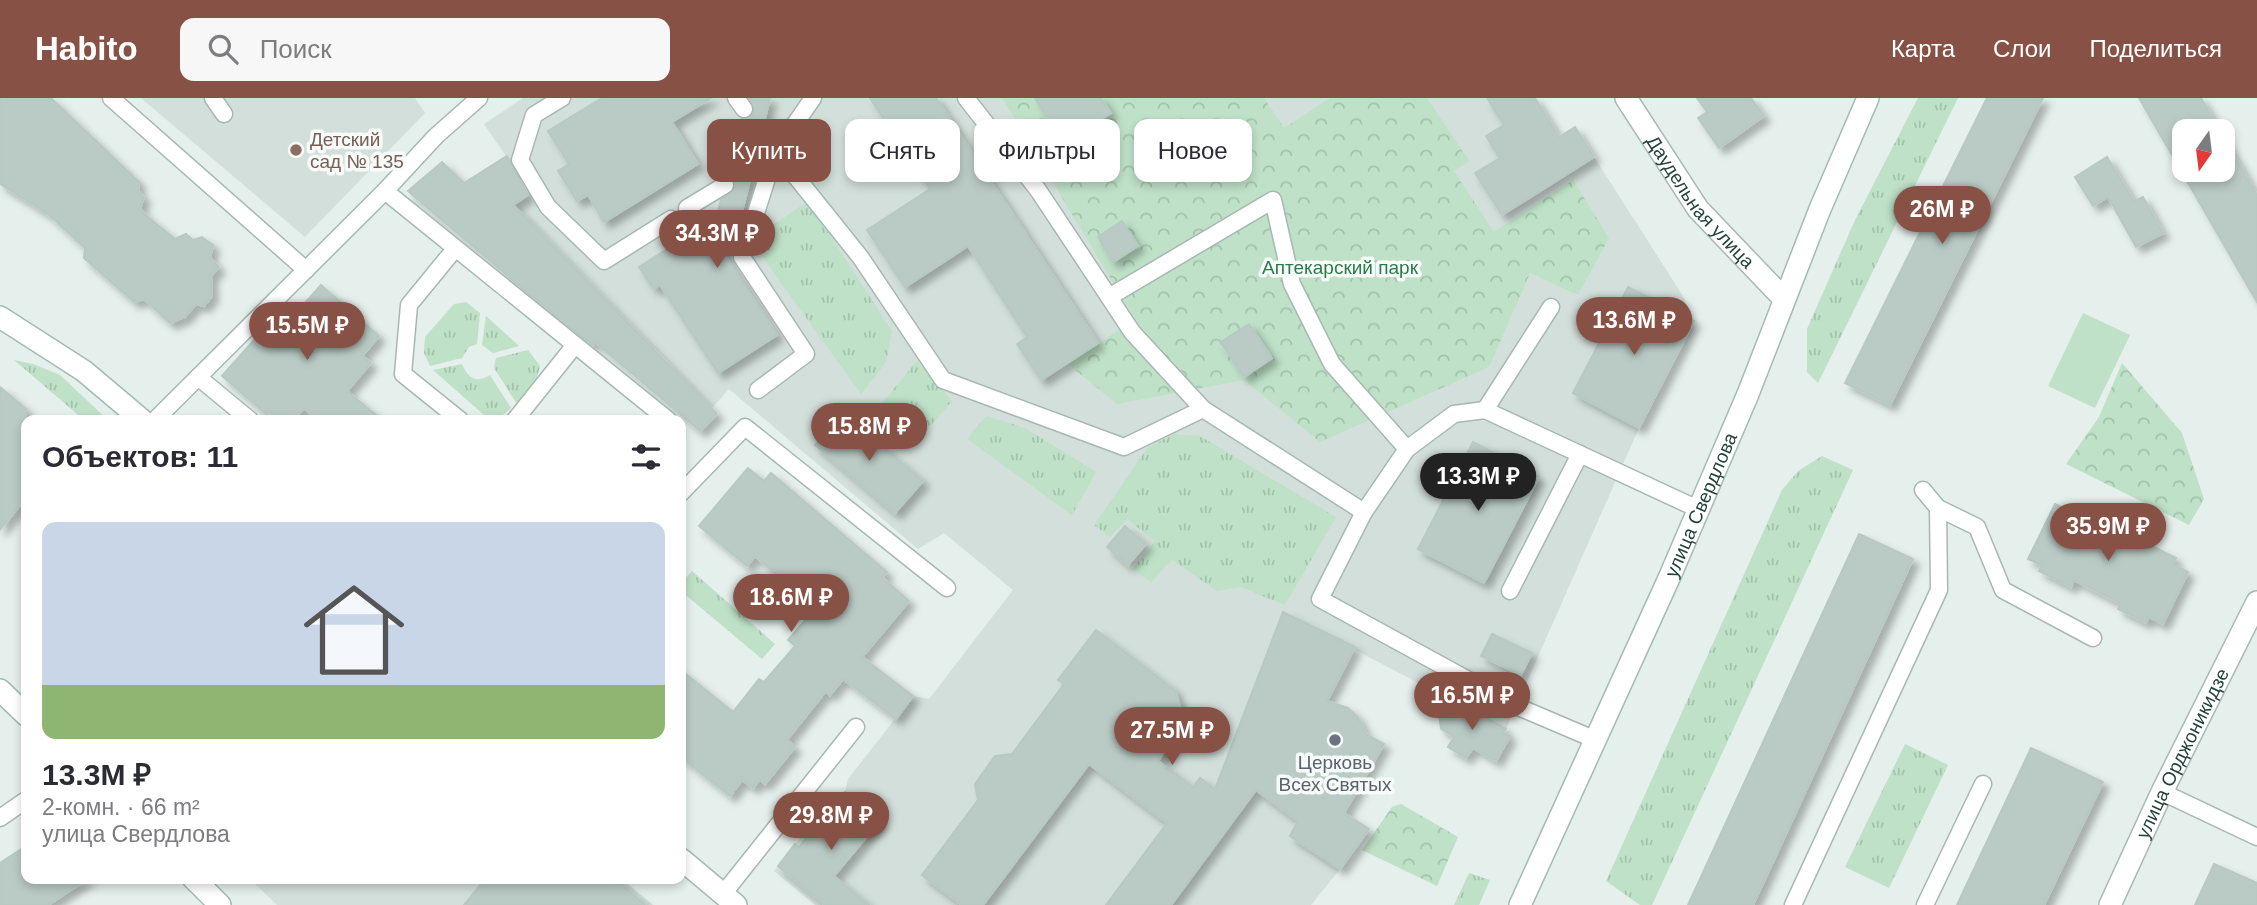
<!DOCTYPE html>
<html lang="ru">
<head>
<meta charset="utf-8">
<style>
	:root { --surface:#fff; --page:#f7f7f7; --text:#2b2b33; --muted:#7c7c81; --line:#e1e1e2; --accent:#875145 }
	body { margin:0; font-family:Helvetica,sans-serif; background:var(--page); color:var(--text); height:100vh; display:flex; flex-direction:column; font-size:26px; white-space:nowrap }
	* { box-sizing:border-box; margin:0 }
	p { font-size:23px; color:var(--muted) }
	.icon { flex:none; width:38px; height:38px; fill:none; stroke:currentColor; stroke-width:2; stroke-linecap:round; stroke-linejoin:round }
	.map { position:relative; flex:1; overflow:hidden }
	.sheet { position:absolute; left:21px; top:317px; width:665px; height:469px; display:flex; flex-direction:column; background:var(--surface); border-radius:14px; box-shadow:0 4px 10px #0003 }
	.sheet>* { flex:none }
	.banner { position:absolute; left:707px; top:21px; width:665px; height:63px; display:flex; gap:14px }
	.needle { width:46px; rotate:194deg }
	.fabs { position:absolute; left:2172px; top:21px; display:grid; gap:14px }
	.fabs a { display:grid; place-items:center; width:63px; height:63px; border-radius:14px; background:var(--surface); box-shadow:0 4px 10px #0003; font-size:35px }
	.price { position:absolute; translate:-50% -60px; padding:0 16px; border-radius:24px; background:var(--accent); color:#fff; font-size:23px; line-height:46px; filter:drop-shadow(0 2px 4px #0008) }
	.price::after { content:''; position:absolute; left:50%; top:42px; width:21px; height:16px; margin-left:-10px; background:inherit; clip-path:polygon(0 0,100% 0,50% 100%) }
	.price.current { background:#222; color:#fff }
	ul { padding:0; list-style:none }
	li { display:grid; align-content:center; gap:14px; height:371px; padding:0 21px }
	li+li { border-top:2px solid var(--line) }
	li span { display:grid; place-items:center; height:217px; border-radius:14px; color:#555 }
	li>.icon { margin-inline-start:auto }
	span .icon { width:126px; height:126px; fill:#fffc; stroke-width:1 }
	li b { font-size:30px }
	h2 { display:flex; justify-content:space-between; align-items:center; height:84px; padding:0 21px; font-size:30px }
	.chip { padding:0 24px; border-radius:14px; background:var(--surface); box-shadow:0 4px 10px #0003; font-size:24px; line-height:63px }
	.chip.current { background:var(--accent); color:#fff }
	header { display:flex; align-items:center; gap:42px; box-sizing:border-box; height:98px; padding:0 35px; background:var(--accent); color:#fff }
	header strong { font-size:33px }
	nav { display:flex; gap:38px; margin-inline-start:auto; font-size:24px }
	.search { width:490px; height:63px; background:var(--page); display:flex; align-items:center; gap:18px; box-sizing:border-box; padding:0 24px; border-radius:14px; color:var(--muted); font-size:26px }
	.map>svg:first-child { display:block }
</style>
</head>
<body>
<header>
<strong>Habito</strong>
<div class="search"><svg class="icon" aria-label="search" viewBox="0 0 24 24"><circle cx="10" cy="10" r="6"/><path d="M15 15l6 6"/></svg>Поиск</div>
<nav><a>Карта</a><a>Слои</a><a>Поделиться</a></nav>
</header>
<div class="map">
<svg width="2257" height="807" viewBox="0 0 2257 807">
	<defs>
		<pattern id="grass-tufts" width="24" height="20" patternUnits="userSpaceOnUse" patternTransform="scale(1.75)"><rect width="24" height="20" fill="#bee1c7"/><path d="M3 7l-1-3M5 7V3M7 7l1-3M15 17l-1-3M17 17v-4M19 17l1-3" fill="none" stroke="#a3c2ac"/></pattern>
		<pattern id="forest-crowns" width="20" height="18" patternUnits="userSpaceOnUse" patternTransform="scale(1.75)"><rect width="20" height="18" fill="#bee1c7"/><path d="M2 6a3 3 0 1 1 6 0M12 15a3 3 0 1 1 6 0" fill="none" stroke="#a3c2ac"/></pattern>
		<filter id="shadow"><feDropShadow dx="6" dy="6" stdDeviation="3.5" flood-color="#0004"/></filter>
	</defs>
	<rect width="100%" height="100%" fill="#e5efeb"/>
	<g fill="#d3dfda">
		<polygon points="141,0 415,0 425,15 305,139"/>
		<polygon points="523,0 1535,0 1559,39 1575,29 1683,198 1694,223 1639,330 1506,631 1283,514 1223,669 1298,723 1290,738 1340,771 1311,807 815,807 774,773 813,724 819,724 845,694 848,681 913,598 929,601 1013,492 944,435 918,451 729,291 711,311 666,270 670,266 513,107 531,95 484,26"/>
		<polygon points="250,781 622,781 653,807 277,807"/>
	</g>
	<g fill="url(#grass-tufts)">
		<polygon points="1918,0 1958,0 1818,285 1807,274 1807,231 1855,122"/>
		<polygon points="808,103 892,233 886,264 861,296 761,157 766,132"/>
		<polygon points="466,204 480,215 477,246 469,249 462,260 430,268 424,255 425,239 454,206"/>
		<polygon points="486,218 519,248 493,255 482,247"/>
		<polygon points="528,252 540,268 537,280 517,306 494,270 496,260"/>
		<polygon points="14,262 33,266 60,277 108,322 84,322"/>
		<polygon points="917,263 952,303 920,340 882,305"/>
		<path d="M 462,266 C 468,280 476,286 490,277 L 511,310 L 497,322 L 484,317 L 433,272 Z"/>
		<polygon points="986,318 1025,330 1096,374 1072,417 967,341"/>
		<polygon points="1174,336 1200,338 1336,419 1285,507 1241,489 1217,493 1172,462 1151,484 1132,471 1155,443 1127,421 1110,439 1094,427 1148,349"/>
		<polygon points="1822,358 1853,372 1652,807 1640,807 1606,783 1782,392 1798,373"/>
		<polygon points="692,473 775,546 762,561 681,493 681,485"/>
		<polygon points="1905,646 1948,667 1889,790 1845,769"/>
		<polygon points="1469,775 1490,782 1479,807 1454,807"/>
	</g>
	<g fill="url(#forest-crowns)">
		<polygon points="1002,0 1264,0 1284,30 1330,0 1427,0 1469,63 1454,73 1494,134 1573,82 1609,140 1578,197 1530,175 1489,269 1320,344 1244,282 1117,306 1068,266 1135,221"/>
		<polygon points="2122,265 2182,335 2204,401 2189,427 2066,366 2099,319"/>
		<polygon points="1401,706 1458,739 1437,788 1362,752 1392,709"/>
	</g>
	<polygon fill="#bee1c7" points="2083,215 2130,237 2095,310 2048,288"/>
	<g fill="#bacac4" stroke="#b7c9c2" stroke-width="2" filter="url(#shadow)">
		<polygon points="0,0 51,0 139,84 138,93 144,99 140,111 148,119 175,141 186,136 193,142 202,139 213,147 210,160 219,169 211,178 212,198 204,208 196,206 185,219 170,225 144,201 134,204 84,160 85,150 48,116 0,86"/>
		<polygon points="602,0 711,0 672,24 698,66 604,124 588,97 577,103 558,73 569,66 548,33"/>
		<polygon points="749,0 770,0 764,25 755,26 751,32 758,48 756,54 743,65 744,74 751,79 735,141 720,150 777,237 718,275 660,187 654,191 639,169 700,130 710,145 721,102 734,91 734,82 727,77 741,21 750,20 754,15"/>
		<polygon points="870,0 936,0 1098,245 1041,282 1017,246 1027,239 968,148 905,189 867,132 930,91"/>
		<polygon points="1035,0 1101,0 1111,15 1063,45"/>
		<polygon points="1487,0 1535,0 1559,39 1575,29 1594,59 1502,117 1475,75 1500,60 1486,38 1504,27"/>
		<polygon points="1697,0 1751,0 1764,18 1719,50 1698,20 1707,14"/>
		<polygon points="1987,0 2043,0 1890,307 1845,285"/>
		<polygon points="2139,0 2201,0 2220,33 2184,33 2184,72 2222,72 2222,37 2257,97 2257,204"/>
		<polygon points="507,58 528,97 513,107 717,316 700,333 595,244 592,247 522,190 408,93 442,64 464,85"/>
		<polygon points="2107,59 2134,103 2143,99 2163,135 2136,149 2108,99 2093,108 2075,79"/>
		<polygon points="1122,123 1138,148 1113,164 1098,139"/>
		<polygon points="321,187 379,238 362,258 371,265 347,293 382,322 318,322 304,310 293,322 273,322 222,278 287,205 297,214"/>
		<polygon points="1628,189 1694,223 1639,330 1573,295"/>
		<polygon points="1249,226 1272,260 1244,279 1221,244"/>
		<polygon points="0,289 26,311 26,400 0,432"/>
		<polygon points="842,314 923,383 895,415 815,347"/>
		<polygon points="1473,344 1539,379 1484,485 1418,451"/>
		<polygon points="748,370 764,383 771,375 887,474 882,479 909,503 862,559 913,598 896,621 843,581 830,597 826,593 787,642 795,649 765,686 760,682 753,690 742,682 730,698 681,659 681,572 733,614 759,581 764,584 795,548 788,542 816,510 755,458 747,468 699,428"/>
		<polygon points="2055,406 2068,413 2071,408 2176,460 2173,466 2188,474 2163,526 2149,519 2146,525 2118,511 2120,505 2074,482 2071,489 2039,473 2042,467 2028,461"/>
		<polygon points="1125,428 1146,446 1128,467 1107,449"/>
		<polygon points="1859,436 1913,461 1753,807 1688,807"/>
		<polygon points="1283,514 1355,549 1327,603 1348,610 1358,619 1366,636 1384,646 1344,715 1369,731 1340,771 1290,738 1298,723 1256,692 1171,807 1106,807 1167,725 1089,666 983,807 962,807 922,777 978,702 975,686 995,658 1012,656 1064,586 1058,582 1096,532 1175,592 1182,615 1182,627 1158,663 1193,689 1200,680 1215,691"/>
		<polygon points="1492,536 1532,555 1521,577 1481,558"/>
		<polygon points="1457,604 1506,631 1503,635 1510,638 1496,663 1473,650 1466,660 1448,649 1454,639 1441,631 1439,616 1443,609"/>
		<polygon points="2031,650 2103,684 2044,807 1957,807"/>
		<polygon points="845,694 880,723 834,778 869,807 825,807 778,768 795,746 799,749"/>
		<polygon points="26,748 26,780 89,780 48,807 0,807 0,765"/>
		<polygon points="2214,766 2257,785 2257,807 2195,807"/>
		<polygon points="486,780 614,780 645,807 464,807"/>
	</g>
	<g fill="none" stroke-linecap="round" stroke-linejoin="round">
		<g stroke="#a7b8b2" stroke-width="19">
			<g id="lane">
				<polyline points="111,0 306,172"/>
				<polyline points="213,0 224,16"/>
				<polyline points="562,0 534,17 520,62 548,109 604,163 671,121"/>
				<polyline points="736,0 744,11"/>
				<polyline points="966,0 1038,92 1109,199 1273,102 1292,186 1332,266 1407,351"/>
				<polyline points="761,35 861,160 943,282 1124,349 1203,311 1364,414 1320,501 1516,608 1596,642"/>
				<polyline points="753,69 775,55 813,0"/>
				<polyline points="385,93 668,322"/>
				<polyline points="687,110 725,87"/>
				<polyline points="454,152 409,207 403,276 460,322"/>
				<polyline points="1109,199 1132,234 1203,311"/>
				<polyline points="198,279 250,322"/>
				<polyline points="758,292 806,256 742,159 775,55"/>
				<polyline points="1485,312 1551,209"/>
				<polyline points="155,322 385,93 436,38 479,0"/>
				<polyline points="515,322 575,247"/>
				<polyline points="1923,392 1938,410 1977,429 2003,492 2093,540"/>
				<polyline points="681,395 745,329 947,490"/>
				<polyline points="1364,414 1407,351 1454,316 1485,312 1698,411"/>
				<polyline points="1510,493 1580,356"/>
				<polyline points="2162,694 2257,739"/>
				<polyline points="0,720 26,702"/>
				<polyline points="723,796 856,629"/>
				<polyline points="1793,807 1939,492 1938,410"/>
				<polyline points="1925,807 1983,686"/>
			</g>
		</g>
		<g stroke="#a7b8b2" stroke-width="24">
			<g id="street">
				<path id="s1" d="M 1626,0 L 1698,111 L 1784,201"/>
				<path id="s2" d="M 2110,807 L 2162,694 L 2257,504"/>
			</g>
		</g>
		<g stroke="#a3bbb3" stroke-width="24">
			<g id="secondary">
				<polyline points="0,219 84,273 142,322"/>
				<polyline points="0,592 26,617"/>
				<polyline points="681,761 736,807"/>
				<polyline points="193,780 220,807"/>
				<path id="s3" d="M 1520,807 L 1670,478 L 1748,296 L 1820,111 L 1868,0"/>
			</g>
		</g>
		<use href="#lane" stroke="#fff" stroke-width="16"/>
		<use href="#street" stroke="#fff" stroke-width="21"/>
		<use href="#secondary" stroke="#fff" stroke-width="21"/>
	</g>
	<circle fill="#8d6e63" stroke="#f6fbf9" stroke-width="2.5" cx="296" cy="52" r="7"/>
	<circle fill="#6b7280" stroke="#f6fbf9" stroke-width="2.5" cx="1335" cy="642" r="7"/>
	<g text-anchor="middle" dominant-baseline="central" stroke-width="7" stroke-linejoin="round" paint-order="stroke">
		<g font-size="19" fill="#785e54" stroke="#f6fbf9" text-anchor="start">
			<text x="310" y="41">Детский<tspan x="310" dy="22">сад № 135</tspan></text>
		</g>
		<g font-size="19" fill="#23423a" stroke="#f6fbf9">
			<text stroke="none"><textPath href="#s1" startOffset="128">Даудельная улица</textPath></text>
			<text stroke="none"><textPath href="#s3" startOffset="439">улица Свердлова</textPath></text>
			<text stroke="none"><textPath href="#s2" startOffset="168">улица Орджоникидзе</textPath></text>
		</g>
		<g font-size="19" fill="#2b7b49" stroke="#f6fbf9">
			<text x="1340" y="169">Аптекарский парк</text>
		</g>
		<g font-size="19" fill="#5b616d" stroke="#f6fbf9">
			<text x="1335" y="664">Церковь<tspan x="1335" dy="22">Всех Святых</tspan></text>
		</g>
	</g>
</svg>
<div class="fabs">
<a><svg class="needle" viewBox="-14 -14 28 28"><path d="M0-13l5 13h-10z" fill="#e53935"/><path d="M0 13l5-13h-10z" fill="#7c7c81"/></svg></a>
</div>
<b class="price" style="left:1942px;top:148px">26M ₽</b>
<b class="price" style="left:717px;top:172px">34.3M ₽</b>
<b class="price" style="left:1634px;top:259px">13.6M ₽</b>
<b class="price" style="left:307px;top:264px">15.5M ₽</b>
<b class="price" style="left:869px;top:365px">15.8M ₽</b>
<b class="price current" style="left:1478px;top:415px">13.3M ₽</b>
<b class="price" style="left:2108px;top:465px">35.9M ₽</b>
<b class="price" style="left:791px;top:536px">18.6M ₽</b>
<b class="price" style="left:1472px;top:634px">16.5M ₽</b>
<b class="price" style="left:1172px;top:669px">27.5M ₽</b>
<b class="price" style="left:831px;top:754px">29.8M ₽</b>
<div class="banner">
<a class="chip current">Купить</a>
<a class="chip">Снять</a>
<a class="chip">Фильтры</a>
<a class="chip">Новое</a>
</div>
<section class="sheet">
<h2>Объектов: 11<svg class="icon" aria-label="filters" viewBox="0 0 24 24"><path d="M4 7h16M4 17h16"/><circle cx="9" cy="7" r="2"/><circle cx="15" cy="17" r="2"/></svg></h2>
<ul>
<li><span style="background:linear-gradient(#c9d6e8 75%,#8fb573 0)"><svg class="icon" aria-label="home" viewBox="0 0 24 24"><path d="M3 11l9-7 9 7M6 9v11h12V9"/></svg></span><div><b>13.3M ₽</b><p>2-комн. · 66 m²</p><p>улица Свердлова</p></div></li>
</ul>
</section>
</div>
</body>
</html>
